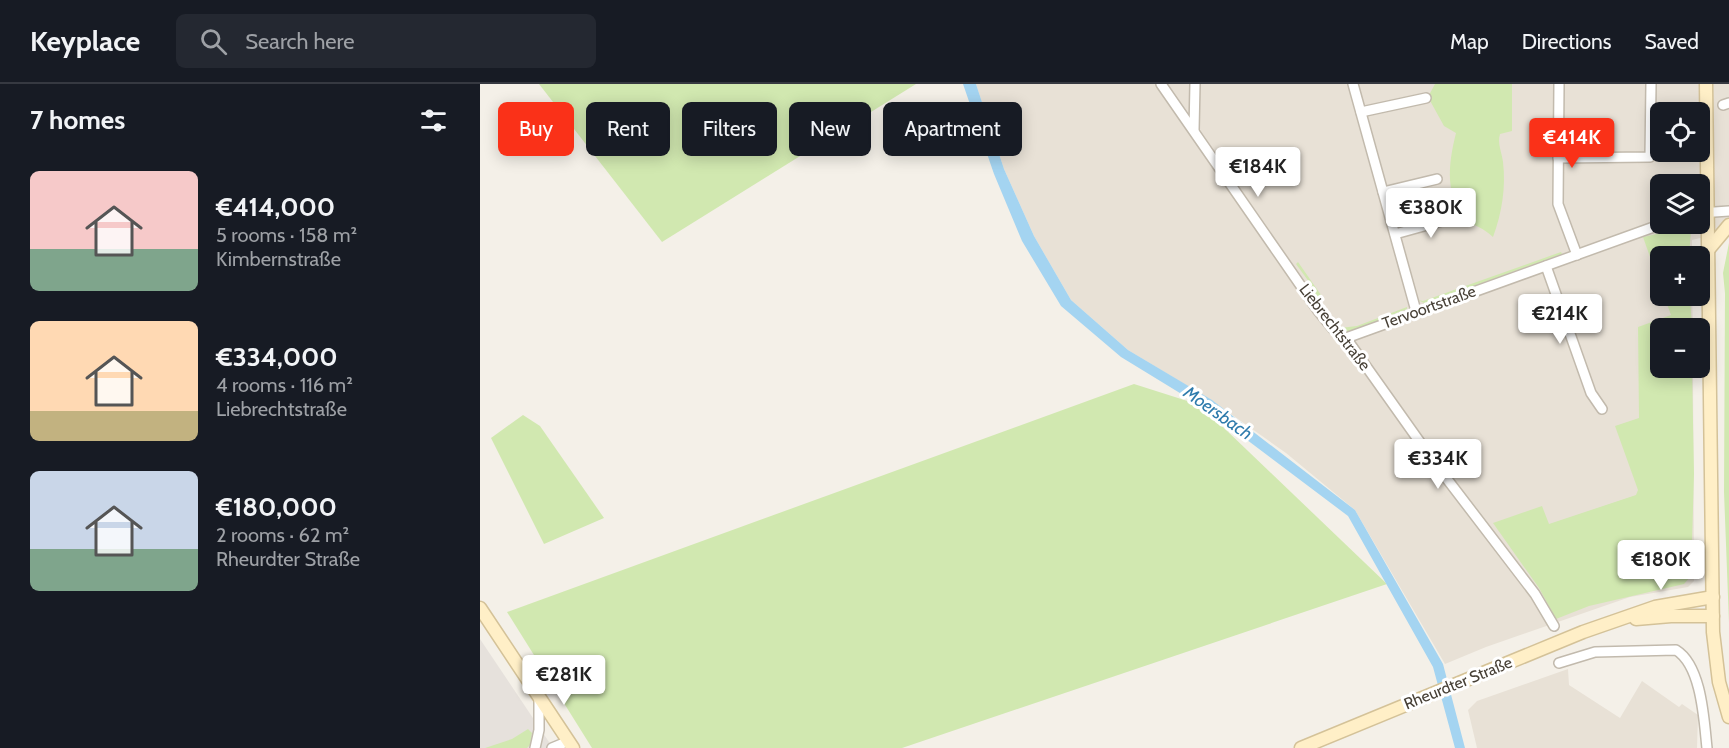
<!DOCTYPE html>
<html lang="en">
<head>
<meta charset="utf-8">
<style>
	:root { --surface:#171b24; --page:#242831; --text:#f1f3f6; --muted:#9ea1a6; --line:#363941; --accent:#fa3118 }
	body { margin:0; font-family:Cabin,sans-serif; background:var(--page); color:var(--text); height:100vh; display:flex; flex-direction:column; font-size:22px; white-space:nowrap }
	* { box-sizing:border-box; margin:0 }
	p { font-size:20px; color:var(--muted) }
	.icon { flex:none; width:33px; height:33px; fill:none; stroke:currentColor; stroke-width:2; stroke-linecap:round; stroke-linejoin:round }
	.map { position:relative; flex:1; overflow:hidden }
	.details { display:flex; flex-direction:column; background:var(--surface); width:480px }
	.details>* { flex:none }
	.hud { position:absolute; left:18px; top:18px; width:570px; height:54px; display:flex; gap:12px }
	.fabs { position:absolute; left:1170px; top:18px; display:grid; gap:12px }
	.fabs a { display:grid; place-items:center; width:60px; height:60px; border-radius:9px; background:var(--surface); box-shadow:0 3px 15px #0003; font-size:30px }
	.price { position:absolute; translate:-50% -51px; padding:0 14px; border-radius:6px; background:#fff; color:#222; font-size:20px; line-height:39px; filter:drop-shadow(0 2px 3px #0008) }
	.price::after { content:''; position:absolute; left:50%; top:36px; width:18px; height:14px; margin-left:-9px; background:inherit; clip-path:polygon(0 0,100% 0,50% 100%) }
	.price.on { background:var(--accent); color:#fff }
	ul { padding:0; list-style:none }
	li { display:flex; align-items:center; gap:18px; height:150px; padding:0 30px }
	li span { display:grid; place-items:center; flex:none; width:168px; height:120px; border-radius:9px; color:#555 }
	li>.icon { margin-inline-start:auto }
	span .icon { width:72px; height:72px; fill:#fffc; stroke-width:1 }
	li b { font-size:26px }
	h2 { display:flex; justify-content:space-between; align-items:center; height:72px; padding:0 30px; font-size:26px }
	.tag { padding:0 21px; border-radius:9px; background:var(--surface); box-shadow:0 3px 15px #0003; font-size:21px; line-height:54px }
	.tag.on { background:var(--accent); color:#fff }
	header { display:flex; align-items:center; gap:36px; box-sizing:border-box; height:84px; padding:0 30px; background:var(--surface); border-bottom:2px solid var(--line) }
	header strong { font-size:28px }
	nav { display:flex; gap:33px; margin-inline-start:auto; font-size:21px }
	.search { width:420px; height:54px; background:var(--page); display:flex; align-items:center; gap:15px; box-sizing:border-box; padding:0 21px; border-radius:9px; color:var(--muted); font-size:22px }
	main { display:flex; flex:1; min-height:0 }
	.map>svg:first-child { display:block }
</style>
</head>
<body>
<header>
<strong>Keyplace</strong>
<div class="search"><svg class="icon" aria-label="search" viewBox="0 0 24 24"><circle cx="10" cy="10" r="6"/><path d="M15 15l6 6"/></svg>Search here</div>
<nav><a>Map</a><a>Directions</a><a>Saved</a></nav>
</header>
<main>
<section class="details">
<h2>7 homes<svg class="icon" aria-label="filters" viewBox="0 0 24 24"><path d="M4 7h16M4 17h16"/><circle cx="9" cy="7" r="2"/><circle cx="15" cy="17" r="2"/></svg></h2>
<ul>
<li><span style="background:linear-gradient(#f6c9c9 65%,#7fa58c 0)"><svg class="icon" aria-label="home" viewBox="0 0 24 24"><path d="M3 11l9-7 9 7M6 9v11h12V9"/></svg></span><div><b>€414,000</b><p>5 rooms · 158 m²</p><p>Kimbernstraße</p></div></li>
<li><span style="background:linear-gradient(#ffd9b3 75%,#c2b280 0)"><svg class="icon" aria-label="home" viewBox="0 0 24 24"><path d="M3 11l9-7 9 7M6 9v11h12V9"/></svg></span><div><b>€334,000</b><p>4 rooms · 116 m²</p><p>Liebrechtstraße</p></div></li>
<li><span style="background:linear-gradient(#c9d6e8 65%,#7fa58c 0)"><svg class="icon" aria-label="home" viewBox="0 0 24 24"><path d="M3 11l9-7 9 7M6 9v11h12V9"/></svg></span><div><b>€180,000</b><p>2 rooms · 62 m²</p><p>Rheurdter Straße</p></div></li>
</ul>
</section>
<div class="map">
<svg width="1249" height="664" viewBox="0 0 1249 664">
	<rect width="100%" height="100%" fill="#f4f0e8"/>
	<g fill="#e8e1d6" fill-rule="evenodd">
		<path d="M 496,0 L 1249,0 L 1249,147 L 1212,156 L 1212,172 L 1180,172 L 1180,212 L 1212,212 L 1213,244 L 1180,244 L 1180,284 L 1213,284 L 1214,497 L 1208,503 L 1150,513 L 1006,563 L 965,580 L 875,426 L 806,369 L 731,316 L 648,266 L 591,216 L 554,152 L 524,85 ZM 1180,28 L 1220,28 L 1220,68 L 1180,68 ZM 1180,100 L 1220,100 L 1220,140 L 1180,140 Z"/>
		<polygon points="1088,585 1089,601 1140,634 1162,597 1199,623 1202,620 1218,631 1217,664 997,664 988,626 997,617"/>
	</g>
	<polygon fill="#e6e1dc" points="0,555 73,664 0,664"/>
	<g fill="#d1e8b0">
		<polygon points="59,0 436,0 182,158"/>
		<path d="M 955,0 L 1032,0 L 1032,47 L 1020,50 C 1017,59 1022,69 1023,78 C 1026,103 1022,129 1013,153 C 1004,144 994,142 989,137 C 964,114 968,81 976,49 L 964,42 L 948,13 Z"/>
		<polygon points="1203,144 1211,147 1209,172 1180,172 1180,201 1163,153"/>
		<polygon points="1249,159 1249,539 1244,408 1245,209 1243,189"/>
		<polygon points="1081,168 1082,170 963,213 944,219 938,216 943,217"/>
		<polygon points="818,178 841,211 838,213 846,227 831,209 835,206 816,180"/>
		<polygon points="1184,212 1210,212 1212,244 1180,244 1180,284 1212,284 1214,390 1211,492 1204,500 1109,522 1076,535 1059,504 1013,439 1062,422 1069,440 1156,411 1158,406 1135,342 1159,334 1158,243 1191,231"/>
		<path d="M 927,223 L 927,225 C 916,229 871,249 864,248 L 860,244 L 877,242 Z"/>
		<polygon points="654,300 720,321 907,500 422,664 112,664 27,528"/>
		<polygon points="43,331 60,342 124,434 64,460 11,354"/>
		<polygon points="48,645 52,649 50,661 47,664 5,664 32,655"/>
	</g>
	<polygon fill="#a4d4f1" points="483,0 496,0 524,85 554,152 591,216 648,266 732,316 875,426 963,580 985,664 975,664 953,583 868,432 726,325 641,273 581,222 542,157 514,90"/>
	<g fill="none" stroke-linecap="round" stroke-linejoin="round">
		<g stroke="#c2baad" stroke-width="12">
			<g id="street">
				<polyline points="681,0 839,228 853,245 866,254 954,378 1055,510 1074,542"/>
				<polyline points="873,0 936,227"/>
				<polyline points="1079,0 1078,120 1097,171"/>
				<polyline points="1243,21 1249,19"/>
				<polyline points="881,28 946,14"/>
				<polyline points="714,46 715,0"/>
				<polyline points="1078,74 1170,73 1171,0"/>
				<polyline points="903,108 957,95"/>
				<polyline points="1220,129 1249,127"/>
				<polyline points="915,150 980,132"/>
				<polyline points="1066,182 1111,309 1122,325"/>
				<polyline points="866,254 1182,140"/>
				<path d="M 1079,579 L 1115,568 L 1196,566 C 1222,582 1224,637 1227,664"/>
				<polyline points="55,664 59,646 59,612"/>
				<polyline points="72,664 89,657"/>
			</g>
		</g>
		<g stroke="#d4c298" stroke-width="15">
			<g id="secondary">
				<polyline points="1226,0 1233,548 1239,598 1249,633"/>
				<polyline points="1229,165 1249,141"/>
				<polyline points="0,524 93,664"/>
				<polyline points="1156,535 1191,532 1233,532"/>
				<polyline points="821,664 1103,548 1175,523 1233,513"/>
			</g>
		</g>
		<use href="#street" stroke="#fff" stroke-width="9"/>
		<use href="#secondary" stroke="#ffefc7" stroke-width="12"/>
	</g>
	<g text-anchor="middle" dominant-baseline="central" stroke-width="6" stroke-linejoin="round" paint-order="stroke">
		<g font-size="16" fill="#474036" stroke="#fff">
			<text transform="translate(949 223) rotate(-20)">Tervoortstraße</text>
			<text transform="translate(855 243) rotate(52)">Liebrechtstraße</text>
			<text transform="translate(978 599) rotate(-22)">Rheurdter Straße</text>
		</g>
		<g font-size="18" font-style="italic" fill="#2e7bac" stroke="#fff">
			<text transform="translate(738 329) rotate(35)">Moersbach</text>
		</g>
	</g>
</svg>
<div class="fabs">
<a><svg class="icon" aria-label="locate" viewBox="0 0 24 24"><circle cx="12" cy="12" r="6"/><path d="M12 2v4M12 18v4M2 12h4M18 12h4"/></svg></a>
<a><svg class="icon" aria-label="layers" viewBox="0 0 24 24"><path d="M12 4l9 5-9 5-9-5zM3 14l9 5 9-5"/></svg></a>
<a>+</a>
<a>−</a>
</div>
<b class="price on" style="left:1092px;top:85px">€414K</b>
<b class="price" style="left:778px;top:114px">€184K</b>
<b class="price" style="left:951px;top:155px">€380K</b>
<b class="price" style="left:1080px;top:261px">€214K</b>
<b class="price" style="left:958px;top:406px">€334K</b>
<b class="price" style="left:1181px;top:507px">€180K</b>
<b class="price" style="left:84px;top:622px">€281K</b>
<div class="hud">
<a class="tag on">Buy</a>
<a class="tag">Rent</a>
<a class="tag">Filters</a>
<a class="tag">New</a>
<a class="tag">Apartment</a>
</div>
</div>
</main>
</body>
</html>
